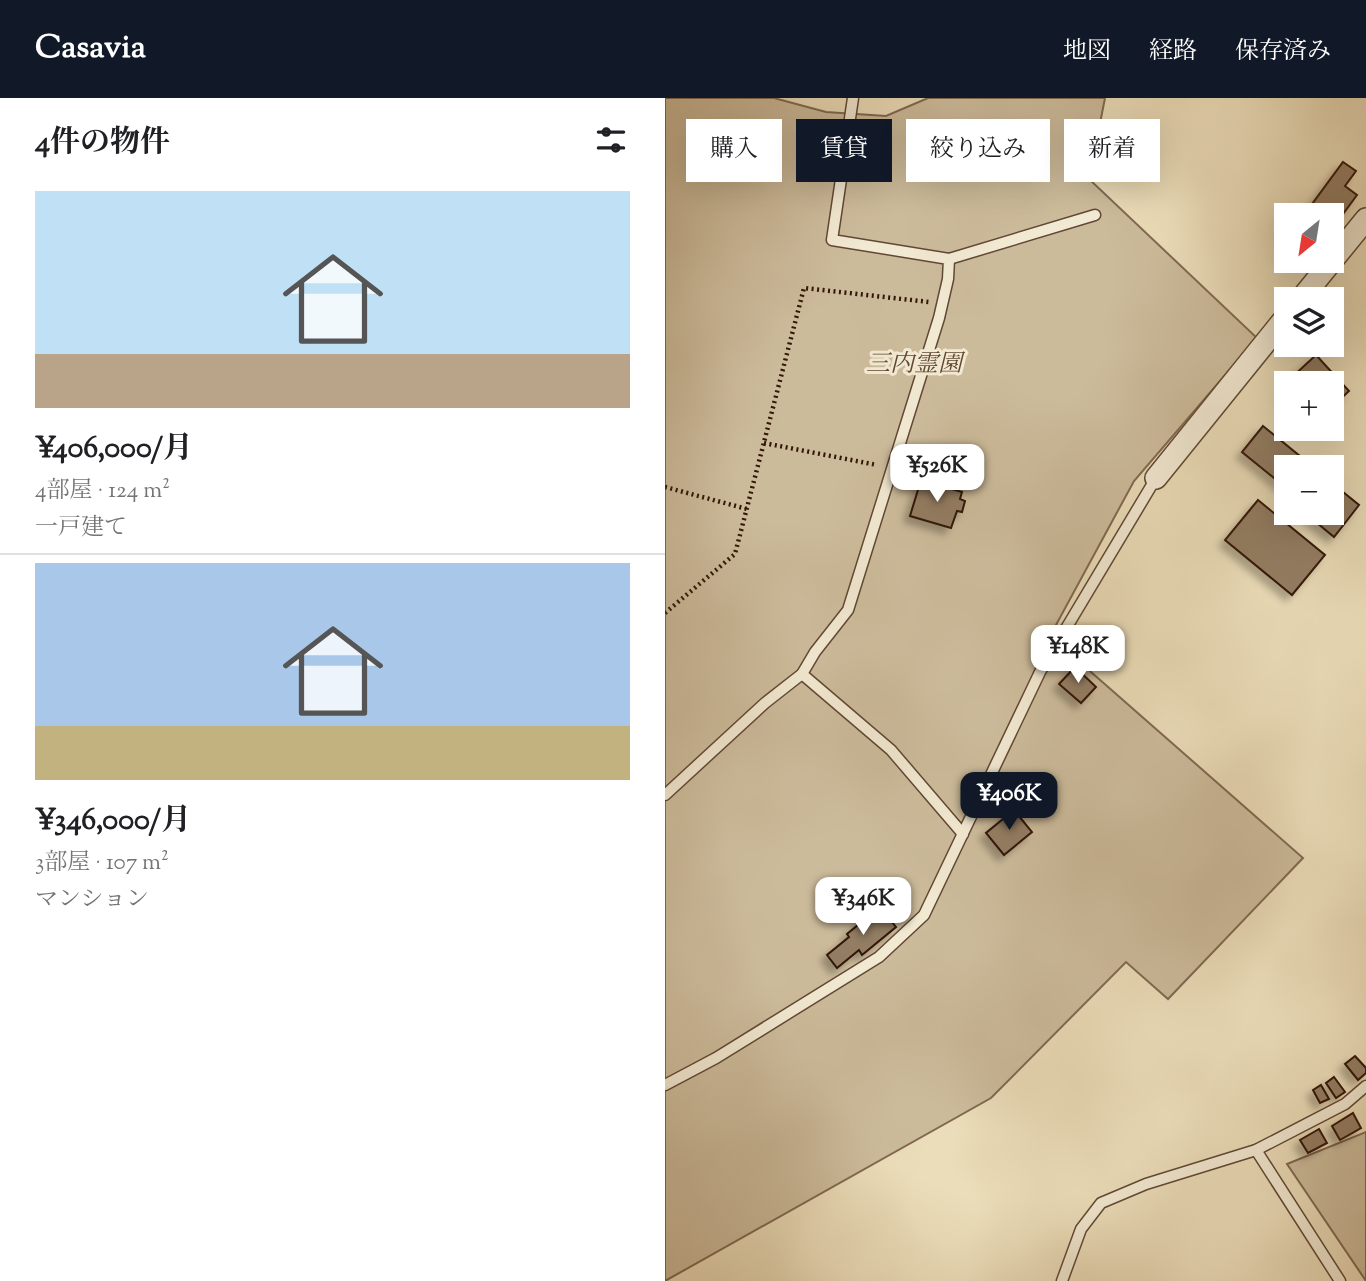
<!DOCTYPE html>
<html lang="ja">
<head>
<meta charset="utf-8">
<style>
	:root { --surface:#fff; --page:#f2f2f2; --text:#202124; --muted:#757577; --line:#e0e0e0; --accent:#111827 }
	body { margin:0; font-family:"Sorts Mill Goudy","Noto Serif JP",serif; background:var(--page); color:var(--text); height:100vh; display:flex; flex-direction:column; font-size:26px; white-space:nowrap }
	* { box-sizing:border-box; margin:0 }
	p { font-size:23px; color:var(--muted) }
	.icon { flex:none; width:38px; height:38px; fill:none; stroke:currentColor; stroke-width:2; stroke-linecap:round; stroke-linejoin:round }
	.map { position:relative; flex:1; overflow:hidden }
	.drawer { display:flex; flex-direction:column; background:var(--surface); width:665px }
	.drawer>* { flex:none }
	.guide { position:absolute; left:21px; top:21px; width:574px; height:63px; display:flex; gap:14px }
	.needle { width:46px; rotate:210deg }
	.tools { position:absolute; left:609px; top:105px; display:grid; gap:14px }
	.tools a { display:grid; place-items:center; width:70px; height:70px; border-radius:0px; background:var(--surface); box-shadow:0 7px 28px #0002; font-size:35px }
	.price { position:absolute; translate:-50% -60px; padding:0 16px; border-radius:14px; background:#fff; color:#222; font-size:23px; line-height:46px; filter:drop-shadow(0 2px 4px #0008) }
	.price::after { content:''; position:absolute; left:50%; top:42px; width:21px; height:16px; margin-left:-10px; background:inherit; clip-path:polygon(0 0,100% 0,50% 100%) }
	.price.selected { background:var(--accent); color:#fff }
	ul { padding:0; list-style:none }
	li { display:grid; align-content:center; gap:14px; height:371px; padding:0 35px }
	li+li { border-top:2px solid var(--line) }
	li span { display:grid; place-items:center; height:217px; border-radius:0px; color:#555 }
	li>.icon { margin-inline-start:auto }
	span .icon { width:126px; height:126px; fill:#fffc; stroke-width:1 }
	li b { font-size:30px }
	h2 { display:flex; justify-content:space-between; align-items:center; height:84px; padding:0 35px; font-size:30px }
	.pill { padding:0 24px; border-radius:0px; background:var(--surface); box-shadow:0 7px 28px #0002; font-size:24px; line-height:63px }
	.pill.selected { background:var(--accent); color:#fff }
	header { display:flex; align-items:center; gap:42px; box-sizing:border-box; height:98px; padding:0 35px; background:var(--accent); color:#fff }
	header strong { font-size:33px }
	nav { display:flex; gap:38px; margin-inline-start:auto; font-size:24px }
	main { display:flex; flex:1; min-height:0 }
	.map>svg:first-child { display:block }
</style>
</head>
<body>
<header>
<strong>Casavia</strong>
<nav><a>地図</a><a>経路</a><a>保存済み</a></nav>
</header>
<main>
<section class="drawer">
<h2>4件の物件<svg class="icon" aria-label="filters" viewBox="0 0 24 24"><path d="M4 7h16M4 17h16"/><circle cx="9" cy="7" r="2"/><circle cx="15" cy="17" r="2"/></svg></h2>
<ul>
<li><span style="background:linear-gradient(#bfe0f5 75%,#b9a48a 0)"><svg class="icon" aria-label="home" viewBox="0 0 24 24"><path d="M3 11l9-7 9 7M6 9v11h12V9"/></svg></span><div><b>¥406,000/月</b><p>4部屋 · 124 m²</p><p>一戸建て</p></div></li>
<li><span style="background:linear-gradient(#a9c7e8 75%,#c2b280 0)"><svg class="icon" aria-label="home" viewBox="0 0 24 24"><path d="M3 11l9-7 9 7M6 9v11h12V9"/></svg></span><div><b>¥346,000/月</b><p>3部屋 · 107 m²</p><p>マンション</p></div></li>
</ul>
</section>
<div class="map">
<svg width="701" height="1183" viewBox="0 0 701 1183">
	<defs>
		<filter id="shadow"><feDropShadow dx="-6" dy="6" stdDeviation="3.5" flood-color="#0004"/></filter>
	</defs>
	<rect width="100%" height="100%" fill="#ebddb9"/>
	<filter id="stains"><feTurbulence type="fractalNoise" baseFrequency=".00286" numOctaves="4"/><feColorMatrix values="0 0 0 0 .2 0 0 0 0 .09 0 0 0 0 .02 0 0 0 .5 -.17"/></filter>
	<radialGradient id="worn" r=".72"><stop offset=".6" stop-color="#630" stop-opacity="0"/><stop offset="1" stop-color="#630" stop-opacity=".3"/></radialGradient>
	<g fill="#ccbb9b" stroke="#806851" stroke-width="2">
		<polygon points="0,0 109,0 161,14 221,18 263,0 440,0 424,81 592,240 469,383 385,538 638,760 503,901 461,864 326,1000 0,1183"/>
		<polygon points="701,1034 701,1183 622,1066"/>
	</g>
	<g fill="#937d64" stroke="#331607" stroke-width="2" filter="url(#shadow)">
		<polygon points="678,64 691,73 680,88 692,97 667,131 667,117 639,117"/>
		<polygon points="651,257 684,293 667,309 667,285 627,285 624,282"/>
		<polygon points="598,328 641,363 636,369 621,369 620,389 577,354"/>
		<polygon points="256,382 297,394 295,401 300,403 297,414 292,413 286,430 245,418"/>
		<polygon points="667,385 694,407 669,439 640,415 667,415"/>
		<polygon points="593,402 660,457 627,497 560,442"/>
		<polygon points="410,569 431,589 416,605 394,586"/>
		<polygon points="349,712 367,734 339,757 321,735"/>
		<polygon points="215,809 231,829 197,857 194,852 172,870 162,857 184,839 182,836"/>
		<polygon points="690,958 701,970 701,975 693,982 680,966"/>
		<polygon points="669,979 680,994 671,1000 661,985"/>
		<polygon points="656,987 664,1001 655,1005 648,992"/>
		<polygon points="688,1015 696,1030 675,1042 667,1028"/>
		<polygon points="654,1031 662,1045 643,1055 635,1042"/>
	</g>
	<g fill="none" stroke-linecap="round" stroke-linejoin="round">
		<g stroke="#614834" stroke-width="13">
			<g id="service">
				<polyline points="284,161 430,117"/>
				<polyline points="137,576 226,652 298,736"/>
				<polyline points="0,697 100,605 137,576 150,554 183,512 274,220 283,181 284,161 167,142 188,0"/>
				<polyline points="0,987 51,960 214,859 259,817 375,574 491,380"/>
				<polyline points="591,1052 675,1183"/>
				<polyline points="397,1183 416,1131 436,1105 481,1086 591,1052 680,1006 701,988"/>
			</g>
		</g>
		<g stroke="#614834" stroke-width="24">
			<g id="minor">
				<polyline points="636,201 701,121"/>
				<polyline points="491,380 621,219"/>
			</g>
		</g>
		<g stroke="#331607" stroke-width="4.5" stroke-dasharray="2 3.5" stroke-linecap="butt">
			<polyline points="99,345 212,367"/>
			<polyline points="0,389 82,411"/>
			<polyline points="0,515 70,456 139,190 264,204"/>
		</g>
		<use href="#service" stroke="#f2e9d2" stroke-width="10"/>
		<use href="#minor" stroke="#f2e9d2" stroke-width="21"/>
	</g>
	<g text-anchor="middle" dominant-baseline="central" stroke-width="6" stroke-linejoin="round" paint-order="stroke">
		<g font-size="24" font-style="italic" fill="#614833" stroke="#f2e9d2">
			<text x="249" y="267">三内霊園</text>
		</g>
	</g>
	<rect width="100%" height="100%" filter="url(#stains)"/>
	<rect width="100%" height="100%" fill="url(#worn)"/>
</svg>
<div class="tools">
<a><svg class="needle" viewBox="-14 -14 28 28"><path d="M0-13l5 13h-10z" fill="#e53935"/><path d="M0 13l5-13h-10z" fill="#757577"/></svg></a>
<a><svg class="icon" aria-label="layers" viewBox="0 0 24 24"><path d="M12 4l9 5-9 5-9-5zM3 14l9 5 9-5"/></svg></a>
<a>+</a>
<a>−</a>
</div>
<b class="price" style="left:272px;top:406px">¥526K</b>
<b class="price" style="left:413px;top:587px">¥148K</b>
<b class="price selected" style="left:344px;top:734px">¥406K</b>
<b class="price" style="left:198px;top:839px">¥346K</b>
<div class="guide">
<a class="pill">購入</a>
<a class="pill selected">賃貸</a>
<a class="pill">絞り込み</a>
<a class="pill">新着</a>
</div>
</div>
</main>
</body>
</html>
